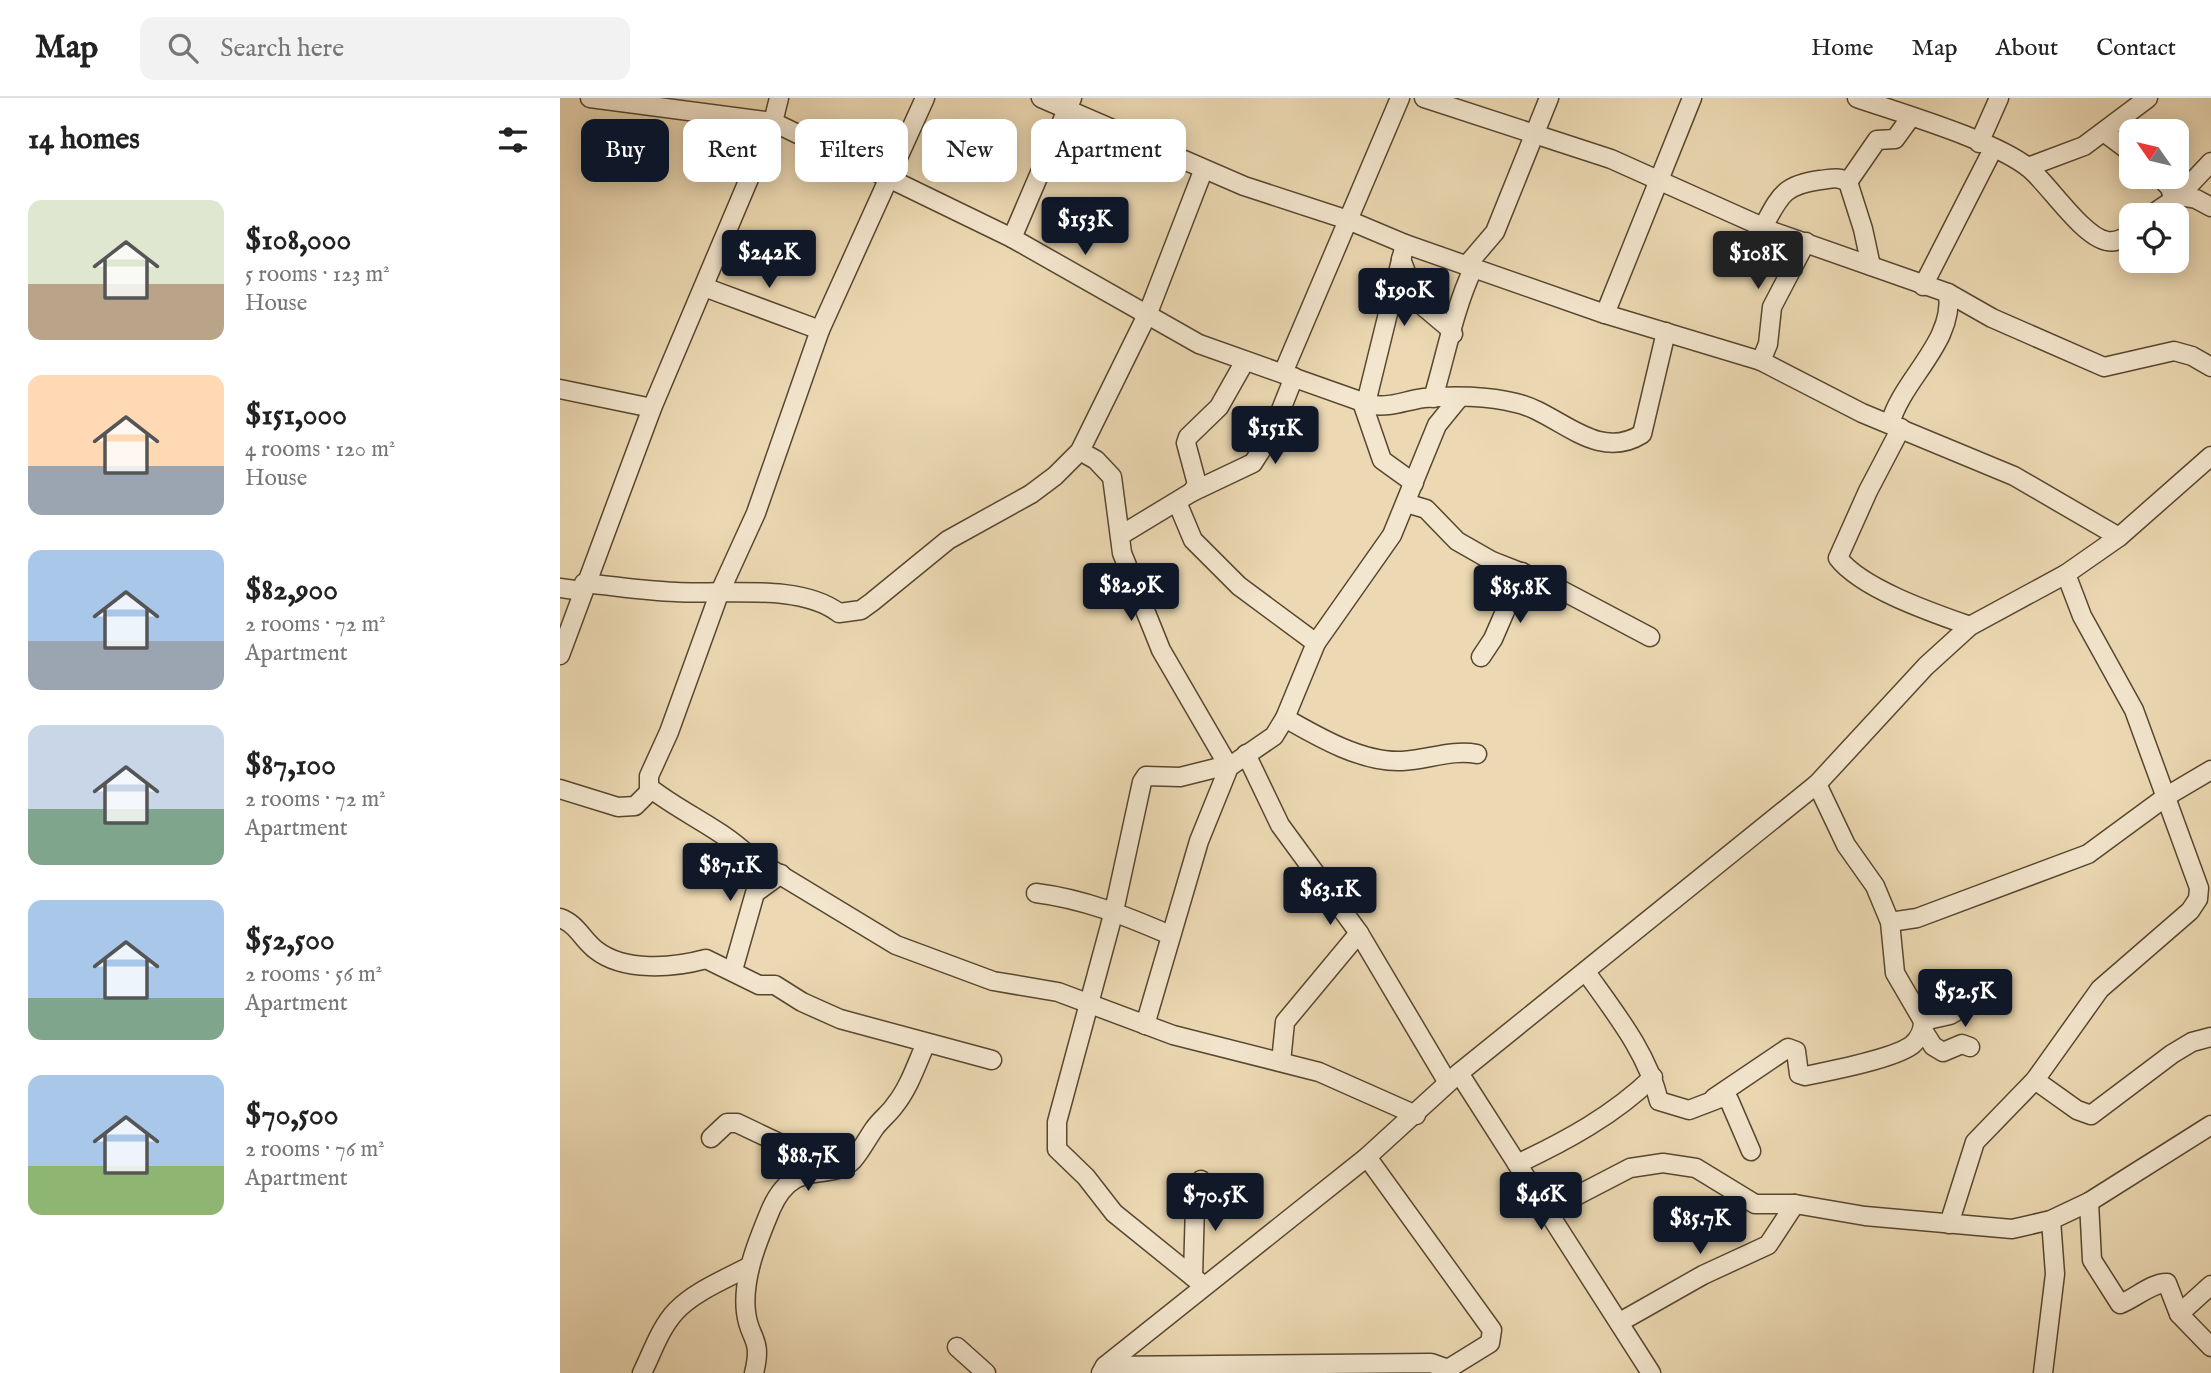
<!DOCTYPE html>
<html lang="en">
<head>
<meta charset="utf-8">
<style>
	:root { --surface:#fff; --page:#f2f2f2; --text:#222; --muted:#767676; --line:#e0e0e0; --accent:#111827 }
	body { margin:0; font-family:"IM FELL English",serif; background:var(--page); color:var(--text); height:100vh; display:flex; flex-direction:column; font-size:26px; white-space:nowrap }
	* { box-sizing:border-box; margin:0 }
	p { font-size:23px; color:var(--muted) }
	.icon { flex:none; width:38px; height:38px; fill:none; stroke:currentColor; stroke-width:2; stroke-linecap:round; stroke-linejoin:round }
	.map { position:relative; flex:1; overflow:hidden }
	.panel { display:flex; flex-direction:column; background:var(--surface); width:560px }
	.panel>* { flex:none }
	.banner { position:absolute; left:21px; top:21px; width:665px; height:63px; display:flex; gap:14px }
	.needle { width:46px; rotate:304deg }
	.tools { position:absolute; left:1559px; top:21px; display:grid; gap:14px }
	.tools a { display:grid; place-items:center; width:70px; height:70px; border-radius:14px; background:var(--surface); box-shadow:0 4px 18px #0003; font-size:35px }
	.price { position:absolute; translate:-50% -60px; padding:0 16px; border-radius:7px; background:var(--accent); color:#fff; font-size:23px; line-height:46px; filter:drop-shadow(0 2px 4px #0008) }
	.price::after { content:''; position:absolute; left:50%; top:42px; width:21px; height:16px; margin-left:-10px; background:inherit; clip-path:polygon(0 0,100% 0,50% 100%) }
	.price.current { background:#222; color:#fff }
	ul { padding:0; list-style:none }
	li { display:flex; align-items:center; gap:21px; height:175px; padding:0 28px }
	li span { display:grid; place-items:center; flex:none; width:196px; height:140px; border-radius:14px; color:#555 }
	li>.icon { margin-inline-start:auto }
	span .icon { width:84px; height:84px; fill:#fffc; stroke-width:1 }
	li b { font-size:30px }
	h2 { display:flex; justify-content:space-between; align-items:center; height:84px; padding:0 28px; font-size:30px }
	.tag { padding:0 24px; border-radius:14px; background:var(--surface); box-shadow:0 4px 18px #0003; font-size:24px; line-height:63px }
	.tag.current { background:var(--accent); color:#fff }
	header { display:flex; align-items:center; gap:42px; box-sizing:border-box; height:98px; padding:0 35px; background:var(--surface); border-bottom:2px solid var(--line) }
	header strong { font-size:33px }
	nav { display:flex; gap:38px; margin-inline-start:auto; font-size:24px }
	.search { width:490px; height:63px; background:var(--page); display:flex; align-items:center; gap:18px; box-sizing:border-box; padding:0 24px; border-radius:14px; color:var(--muted); font-size:26px }
	main { display:flex; flex:1; min-height:0 }
	.map>svg:first-child { display:block }
</style>
</head>
<body>
<header>
<strong>Map</strong>
<div class="search"><svg class="icon" aria-label="search" viewBox="0 0 24 24"><circle cx="10" cy="10" r="6"/><path d="M15 15l6 6"/></svg>Search here</div>
<nav><a>Home</a><a>Map</a><a>About</a><a>Contact</a></nav>
</header>
<main>
<section class="panel">
<h2>14 homes<svg class="icon" aria-label="filters" viewBox="0 0 24 24"><path d="M4 7h16M4 17h16"/><circle cx="9" cy="7" r="2"/><circle cx="15" cy="17" r="2"/></svg></h2>
<ul>
<li><span style="background:linear-gradient(#dfe7d0 60%,#b9a48a 0)"><svg class="icon" aria-label="home" viewBox="0 0 24 24"><path d="M3 11l9-7 9 7M6 9v11h12V9"/></svg></span><div><b>$108,000</b><p>5 rooms · 123 m²</p><p>House</p></div></li>
<li><span style="background:linear-gradient(#ffd9b3 65%,#9aa5b1 0)"><svg class="icon" aria-label="home" viewBox="0 0 24 24"><path d="M3 11l9-7 9 7M6 9v11h12V9"/></svg></span><div><b>$151,000</b><p>4 rooms · 120 m²</p><p>House</p></div></li>
<li><span style="background:linear-gradient(#a9c7e8 65%,#9aa5b1 0)"><svg class="icon" aria-label="home" viewBox="0 0 24 24"><path d="M3 11l9-7 9 7M6 9v11h12V9"/></svg></span><div><b>$82,900</b><p>2 rooms · 72 m²</p><p>Apartment</p></div></li>
<li><span style="background:linear-gradient(#c9d6e8 60%,#7fa58c 0)"><svg class="icon" aria-label="home" viewBox="0 0 24 24"><path d="M3 11l9-7 9 7M6 9v11h12V9"/></svg></span><div><b>$87,100</b><p>2 rooms · 72 m²</p><p>Apartment</p></div></li>
<li><span style="background:linear-gradient(#a9c7e8 70%,#7fa58c 0)"><svg class="icon" aria-label="home" viewBox="0 0 24 24"><path d="M3 11l9-7 9 7M6 9v11h12V9"/></svg></span><div><b>$52,500</b><p>2 rooms · 56 m²</p><p>Apartment</p></div></li>
<li><span style="background:linear-gradient(#a9c7e8 65%,#8fb573 0)"><svg class="icon" aria-label="home" viewBox="0 0 24 24"><path d="M3 11l9-7 9 7M6 9v11h12V9"/></svg></span><div><b>$70,500</b><p>2 rooms · 76 m²</p><p>Apartment</p></div></li>
</ul>
</section>
<div class="map">
<svg width="1651" height="1275" viewBox="0 0 1651 1275">
	<rect width="100%" height="100%" fill="#ecd9b3"/>
	<filter id="stains"><feTurbulence type="fractalNoise" baseFrequency=".00286" numOctaves="4"/><feColorMatrix values="0 0 0 0 .2 0 0 0 0 .09 0 0 0 0 .02 0 0 0 .5 -.17"/></filter>
	<radialGradient id="worn" r=".72"><stop offset=".6" stop-color="#630" stop-opacity="0"/><stop offset="1" stop-color="#630" stop-opacity=".3"/></radialGradient>
	<g fill="none" stroke-linecap="round" stroke-linejoin="round">
		<g stroke="#58472f" stroke-width="21">
			<g id="minor">
				<path d="M 30,0 L 213,24 L 452,140 L 639,246 L 811,307 C 836,309 842,303 864,300 C 892,297 929,298 956,305 C 998,314 1036,365 1082,336 L 1106,234"/>
				<polyline points="481,0 684,88 788,122 845,146 1045,216 1201,263 1302,315 1454,378 1559,439"/>
				<polyline points="864,0 1051,61 1214,134 1388,195 1432,220 1544,269 1614,253 1632,258 1651,269"/>
				<path d="M 1297,0 C 1340,15 1437,43 1470,71 C 1489,87 1523,139 1547,143 C 1556,145 1563,140 1572,136"/>
				<polyline points="1545,35 1572,55"/>
				<polyline points="1419,45 1439,0"/>
				<polyline points="1468,69 1524,48 1588,0"/>
				<polyline points="1600,79 1610,90 1613,100"/>
				<polyline points="1288,84 1303,131 1311,168"/>
				<polyline points="1619,98 1651,64"/>
				<polyline points="1591,117 1619,98 1636,101 1651,109"/>
				<path d="M 1203,129 C 1220,98 1223,87 1260,82 C 1270,81 1279,78 1288,84 L 1317,42 L 1335,41 L 1351,19"/>
				<polyline points="452,140 512,0"/>
				<polyline points="841,161 857,203 889,230 893,236"/>
				<polyline points="906,168 935,134 989,0"/>
				<polyline points="1363,188 1433,51"/>
				<polyline points="144,189 260,232"/>
				<polyline points="1045,216 1132,0"/>
				<polyline points="1201,263 1208,246 1212,209 1246,144"/>
				<polyline points="723,275 840,0"/>
				<polyline points="0,291 92,310"/>
				<path d="M 873,300 C 886,257 894,211 913,171"/>
				<polyline points="802,304 822,362 854,385"/>
				<polyline points="806,305 845,146"/>
				<path d="M 1330,326 C 1342,281 1395,244 1388,195"/>
				<path d="M 1341,330 L 1308,393 L 1278,460 C 1302,491 1373,515 1410,528"/>
				<polyline points="520,353 536,362 552,379 562,455 601,552 669,669"/>
				<polyline points="632,394 693,365 711,337 734,279"/>
				<polyline points="617,404 633,442 679,488 756,545"/>
				<polyline points="846,405 866,411 897,443 932,463 988,485 1090,539"/>
				<polyline points="561,437 632,394 637,386 626,345 628,339 659,309 685,263"/>
				<path d="M 24,485 C 55,488 85,493 116,494 C 164,497 240,485 279,515 L 301,512 L 312,504 L 388,442 L 471,396 L 495,378 L 520,353 L 588,215 L 643,73"/>
				<polyline points="0,490 22,493"/>
				<polyline points="0,557 92,310 213,24 219,0"/>
				<polyline points="921,559 933,541 962,474"/>
				<path d="M 725,620 C 758,639 803,665 842,663 C 867,662 892,651 917,656"/>
				<polyline points="686,656 720,727 799,835 888,985"/>
				<path d="M 90,690 C 122,715 160,730 189,758 L 336,847 L 433,883 L 498,894 L 613,937 L 759,974 L 856,1017"/>
				<polyline points="0,691 58,709 75,708 89,694 89,678 109,634 159,496 196,415 260,232 365,0"/>
				<path d="M 476,795 C 524,801 566,818 610,837"/>
				<path d="M 0,820 C 17,826 22,841 36,852 C 64,874 113,870 146,861 L 199,887 L 215,887 L 242,904 L 280,921 L 432,962"/>
				<polyline points="1330,824 1357,820 1528,756 1607,698 1651,672"/>
				<polyline points="173,872 195,795 221,776"/>
				<path d="M 1026,874 C 1055,915 1087,954 1099,1003 L 1129,1012 L 1163,999 L 1169,1002 L 1191,1053"/>
				<polyline points="1363,923 1390,917 1429,894"/>
				<polyline points="585,927 639,743 669,669 714,638 725,620 756,545 832,437 877,327 899,300"/>
				<polyline points="1363,932 1373,948 1383,954 1402,946 1410,949"/>
				<polyline points="721,964 725,924 799,835"/>
				<polyline points="899,975 1091,1275"/>
				<polyline points="1475,982 1517,1012 1531,1017 1612,956 1632,944 1651,939"/>
				<path d="M 1154,1000 L 1228,950 L 1236,953 L 1239,976 L 1245,978 C 1270,973 1333,961 1352,947 C 1360,940 1363,933 1363,923 L 1335,875 L 1330,824 L 1315,788 L 1286,747 L 1257,686"/>
				<polyline points="151,1040 167,1025 177,1025 272,1070"/>
				<path d="M 957,1066 C 1006,1043 1054,1017 1093,979"/>
				<path d="M 1529,1104 L 1532,1162 L 1560,1206 C 1574,1201 1593,1184 1607,1185 L 1619,1216 L 1651,1249"/>
				<polyline points="989,1112 1070,1070 1103,1065 1136,1070 1195,1106 1235,1106 1305,1118 1452,1131 1491,1122 1529,1104 1651,1027"/>
				<polyline points="1389,1126 1415,1044 1475,982 1540,891 1630,813 1638,801 1639,790 1574,612 1522,518 1506,476"/>
				<polyline points="633,1179 635,1106 641,1082"/>
				<polyline points="643,1187 554,1115 526,1079 497,1051 497,1024 554,813 582,684 586,678 620,679 668,667"/>
				<polyline points="1619,1216 1651,1187"/>
				<polyline points="1060,1224 1143,1177 1208,1147 1235,1106"/>
				<polyline points="397,1249 426,1275"/>
				<polyline points="545,1268 871,1265 888,1271 930,1245 932,1232 807,1059"/>
				<path d="M 82,1275 C 92,1255 100,1230 116,1213 C 135,1193 166,1181 190,1168"/>
				<path d="M 194,1275 C 203,1239 189,1242 186,1214 C 182,1180 198,1142 211,1111 C 235,1057 270,1086 293,1062 C 301,1053 307,1041 314,1031 C 320,1022 329,1016 335,1007 C 349,990 357,965 366,945"/>
				<polyline points="541,1275 545,1268 807,1059 899,975 1257,686 1366,568 1410,528 1506,476 1559,439 1651,358"/>
				<polyline points="1483,1275 1495,1176 1491,1122"/>
			</g>
		</g>
		<use href="#minor" stroke="#f3e6ce" stroke-width="18"/>
	</g>
	<rect width="100%" height="100%" filter="url(#stains)"/>
	<rect width="100%" height="100%" fill="url(#worn)"/>
</svg>
<div class="tools">
<a><svg class="needle" viewBox="-14 -14 28 28"><path d="M0-13l5 13h-10z" fill="#e53935"/><path d="M0 13l5-13h-10z" fill="#767676"/></svg></a>
<a><svg class="icon" aria-label="locate" viewBox="0 0 24 24"><circle cx="12" cy="12" r="6"/><path d="M12 2v4M12 18v4M2 12h4M18 12h4"/></svg></a>
</div>
<b class="price" style="left:525px;top:159px">$153K</b>
<b class="price" style="left:209px;top:192px">$242K</b>
<b class="price current" style="left:1198px;top:193px">$108K</b>
<b class="price" style="left:844px;top:230px">$190K</b>
<b class="price" style="left:715px;top:368px">$151K</b>
<b class="price" style="left:571px;top:525px">$82.9K</b>
<b class="price" style="left:960px;top:527px">$85.8K</b>
<b class="price" style="left:170px;top:805px">$87.1K</b>
<b class="price" style="left:770px;top:829px">$63.1K</b>
<b class="price" style="left:1405px;top:931px">$52.5K</b>
<b class="price" style="left:248px;top:1095px">$88.7K</b>
<b class="price" style="left:981px;top:1134px">$46K</b>
<b class="price" style="left:655px;top:1135px">$70.5K</b>
<b class="price" style="left:1140px;top:1158px">$85.7K</b>
<div class="banner">
<a class="tag current">Buy</a>
<a class="tag">Rent</a>
<a class="tag">Filters</a>
<a class="tag">New</a>
<a class="tag">Apartment</a>
</div>
</div>
</main>
</body>
</html>
